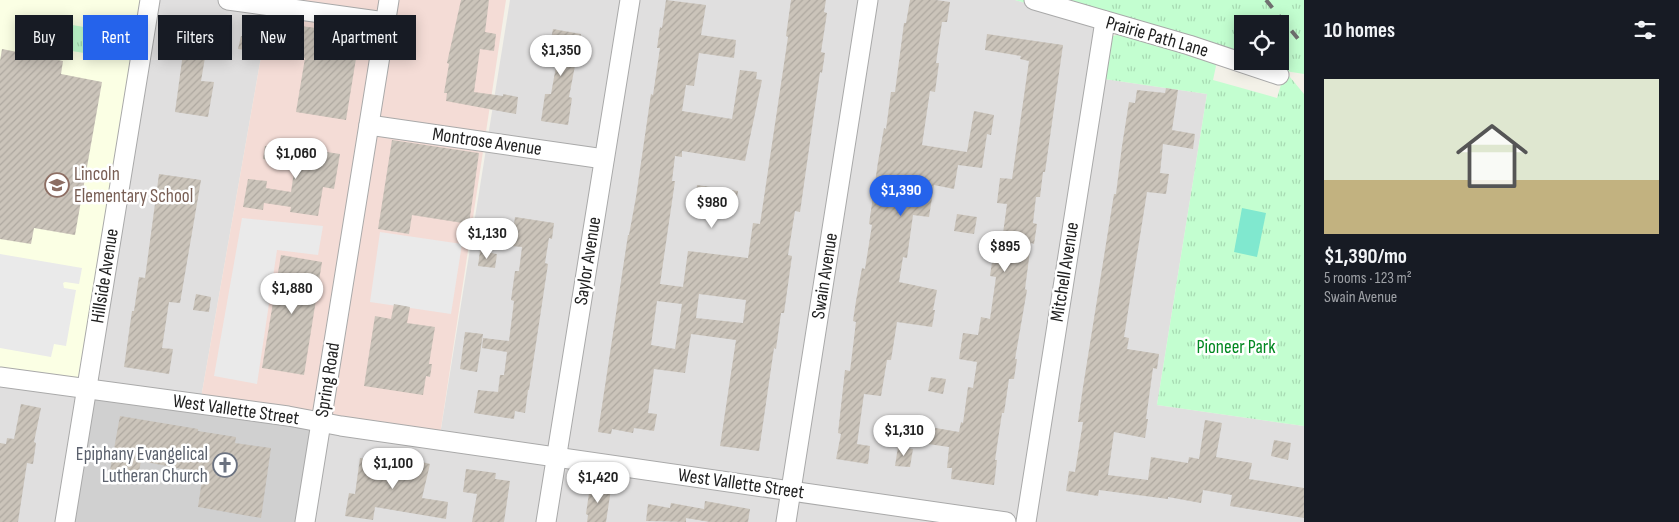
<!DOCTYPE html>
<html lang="en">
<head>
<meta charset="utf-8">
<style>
	:root { --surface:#171b24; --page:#20242c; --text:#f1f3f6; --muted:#9ea1a6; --accent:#2563eb }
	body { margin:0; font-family:"Sofia Sans Condensed",sans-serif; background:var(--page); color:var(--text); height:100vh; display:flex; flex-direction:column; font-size:19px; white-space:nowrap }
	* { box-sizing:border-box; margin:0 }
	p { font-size:16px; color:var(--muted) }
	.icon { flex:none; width:28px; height:28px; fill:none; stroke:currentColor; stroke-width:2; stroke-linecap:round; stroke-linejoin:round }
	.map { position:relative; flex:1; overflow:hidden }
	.side { display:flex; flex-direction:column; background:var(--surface); width:375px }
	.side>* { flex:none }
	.hud { position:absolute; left:15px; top:15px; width:475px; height:45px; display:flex; gap:10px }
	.tools { position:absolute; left:1234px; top:15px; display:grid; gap:10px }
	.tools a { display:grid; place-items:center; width:55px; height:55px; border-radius:0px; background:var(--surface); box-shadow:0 2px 12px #0003; font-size:25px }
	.price { position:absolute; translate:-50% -42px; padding:0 11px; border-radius:18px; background:#fff; color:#222; font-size:16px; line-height:32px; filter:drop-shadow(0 1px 2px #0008) }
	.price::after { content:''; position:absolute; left:50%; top:30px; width:15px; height:11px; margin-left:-8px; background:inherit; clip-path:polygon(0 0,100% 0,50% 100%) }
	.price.active { background:var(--accent); color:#fff }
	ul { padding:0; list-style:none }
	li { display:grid; align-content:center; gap:10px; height:265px; padding:0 20px }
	li span { display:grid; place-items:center; height:155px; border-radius:0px; color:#555 }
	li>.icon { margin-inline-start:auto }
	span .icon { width:90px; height:90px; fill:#fffc; stroke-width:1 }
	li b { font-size:21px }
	h2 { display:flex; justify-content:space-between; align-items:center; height:60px; padding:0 20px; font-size:21px }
	.tag { padding:0 18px; border-radius:0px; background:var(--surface); box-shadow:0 2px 12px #0003; font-size:18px; line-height:45px }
	.tag.active { background:var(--accent); color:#fff }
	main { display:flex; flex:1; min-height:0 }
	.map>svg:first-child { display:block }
</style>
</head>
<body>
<main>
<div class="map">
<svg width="1304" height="522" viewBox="0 0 1304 522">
	<defs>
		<pattern id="park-tufts" width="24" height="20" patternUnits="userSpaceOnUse" patternTransform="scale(1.25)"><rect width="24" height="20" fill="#c3fed0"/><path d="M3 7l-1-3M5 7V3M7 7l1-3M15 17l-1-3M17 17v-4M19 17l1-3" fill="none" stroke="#a7d9b2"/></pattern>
		<pattern id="building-hatch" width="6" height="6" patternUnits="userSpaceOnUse" patternTransform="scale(1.25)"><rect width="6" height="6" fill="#cbc4ba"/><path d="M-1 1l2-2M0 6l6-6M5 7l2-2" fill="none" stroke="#aea8a0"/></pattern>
	</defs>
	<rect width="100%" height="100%" fill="#f3f1e8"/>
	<g fill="#e0dfdf">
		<polygon points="144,0 271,0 201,398 58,522 0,522 0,370"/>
		<polygon points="510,0 1015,0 1100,25 1022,519 440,435"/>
		<polygon points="1104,79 1207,94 1157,405 1304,426 1304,522 1031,522"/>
		<polygon points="326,427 964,522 311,522"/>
	</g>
	<polygon fill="#f4dcd6" points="271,0 506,0 440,435 201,398"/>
	<polygon fill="#fbffe4" points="0,0 144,0 81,382 0,370"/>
	<polygon fill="#d0d0d0" points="90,393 315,425 300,522 69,522"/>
	<g fill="url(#park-tufts)">
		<polygon points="1015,0 1304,0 1304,74 1285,71 1304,94 1304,426 1157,405 1207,94 1104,79 1110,41 1113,36 1121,34 1214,62 1216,66 1213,80 1277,98 1285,71 1247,61 1280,61 1280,24 1242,24 1242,60 1100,25"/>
		<polygon points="86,18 103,21 98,50 85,47 84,53 72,51 71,57 38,51 43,20 84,27"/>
	</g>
	<polygon fill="#80e8cf" points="1242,208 1266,213 1257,257 1234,252"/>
	<g fill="#eaeaea">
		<polygon points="242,218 323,226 318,255 277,250 257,384 214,376"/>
		<polygon points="380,232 462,244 451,314 370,302"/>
		<polygon points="0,254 82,268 79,284 65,282 63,283 64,288 76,290 66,346 54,344 51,357 0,348"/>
	</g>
	<g fill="url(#building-hatch)" fill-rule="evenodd">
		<polygon points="461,0 489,0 485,32 496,34 494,51 480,49 474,92 503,96 503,94 518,97 516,114 446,101 447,93 444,93 449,64 447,63"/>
		<path d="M 666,0 L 706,5 L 701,35 L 736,40 L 734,58 L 699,53 L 694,86 L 686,85 L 682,111 L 732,119 L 740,70 L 757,72 L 756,79 L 762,80 L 745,161 L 682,151 L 682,157 L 675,156 L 672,181 L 675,181 L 660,284 L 683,287 L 688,251 L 748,258 L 753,223 L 760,224 L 788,37 L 786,36 L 791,0 L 826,0 L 824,12 L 827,13 L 821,52 L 825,53 L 822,73 L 820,72 L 800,212 L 795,211 L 788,255 L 792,256 L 784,313 L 781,313 L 776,349 L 774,348 L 759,451 L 720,446 L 736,340 L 691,334 L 685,373 L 654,369 L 648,413 L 657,414 L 654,431 L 634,428 L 633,433 L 612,429 L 611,434 L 598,432 L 628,235 L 629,235 L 636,197 L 651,94 L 653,95 L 660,48 L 657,48 L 660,27 L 662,28 ZM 699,294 L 746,300 L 743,323 L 696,318 ZM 657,301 L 682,304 L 675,349 L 651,345 Z"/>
		<polygon points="910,0 936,0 950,2 947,22 942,22 936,63 939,63 935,92 930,91 922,145 967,152 974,111 994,115 991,135 987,134 982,168 958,165 954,189 934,185 929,217 913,215 907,258 903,257 899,282 937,290 933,310 935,310 932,327 897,322 891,360 887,360 881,396 864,394 857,444 870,446 868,464 836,459 841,434 838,433 845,370 850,371 856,322 853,321 856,301 862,268 865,269 872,225 869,224 878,162 884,128 886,129 891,92 895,92 904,23 906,23"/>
		<polygon points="272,22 352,33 359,40 346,120 296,112 305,58 238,49 241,36 270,42"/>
		<polygon points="187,24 210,28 201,81 214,82 208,117 175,112"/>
		<polygon points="553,29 581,34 569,97 572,98 568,125 541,121 545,94 551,94 557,61 547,59"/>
		<polygon points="987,34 1063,45 1045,172 1043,172 1040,197 1036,197 1033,223 1037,224 1034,244 1031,243 1025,289 1027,290 1015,359 1017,359 1014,379 1009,379 1004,413 1002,413 995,460 997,460 994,485 951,479 952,468 947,468 949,447 921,443 924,426 959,432 961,422 963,423 968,387 973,388 977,362 959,359 963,333 978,335 981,317 990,319 996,277 990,276 994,248 1001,248 1007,204 997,203 1000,178 1012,179 1029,61 1020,59 1021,56 985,50"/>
		<polygon points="2,49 63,61 61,74 102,82 75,235 34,228 31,244 0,239 0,61"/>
		<polygon points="1166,88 1178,90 1172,130 1195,134 1193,149 1163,144 1160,173 1169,174 1166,194 1147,192 1124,337 1129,338 1127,349 1159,354 1157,369 1153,368 1146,419 1148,419 1145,438 1114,432 1108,475 1148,480 1151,457 1188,463 1189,457 1199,459 1205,420 1222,423 1216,457 1252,463 1249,479 1304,488 1304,518 1230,506 1232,495 1203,490 1201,503 1168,497 1168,499 1099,490 1098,496 1066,491 1069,471 1075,472 1083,422 1078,422 1083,387 1114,194 1116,194 1122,146 1129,102 1135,103 1137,90 1165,93"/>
		<polygon points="392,140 479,153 469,224 412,215 409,234 378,229"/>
		<polygon points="265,146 287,149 287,146 340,154 334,189 323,187 318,216 290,212 291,207 264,203 263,210 243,207 248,179 267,181 266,188 291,192 295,165 263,159"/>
		<polygon points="159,174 201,180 180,303 169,302 162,348 173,349 169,374 124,367 132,311 134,311 139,277 145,278"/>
		<polygon points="697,185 738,191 736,207 695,200"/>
		<polygon points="957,214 977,217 974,234 954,231"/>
		<polygon points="515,217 554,223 552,239 549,238 545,263 548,264 529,390 528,390 525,413 515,411 514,419 474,413 478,390 498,392 500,375 504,375 507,352 482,348 483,338 509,341 514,301 511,300 515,271 519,271 522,247 511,246"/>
		<polygon points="480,251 497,254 495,268 478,266"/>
		<polygon points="281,255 322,262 304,375 262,368"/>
		<polygon points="196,294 211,297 209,312 193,310"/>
		<polygon points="394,304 410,307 407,323 435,327 429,364 432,364 430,377 426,376 423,395 364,386 375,316 391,319"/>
		<polygon points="465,332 483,334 477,372 460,369"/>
		<polygon points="931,377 946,379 943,394 928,391"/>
		<polygon points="21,404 41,408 34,442 36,443 33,464 27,463 18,522 0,522 0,443 6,444 7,438 14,439"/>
		<polygon points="120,416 198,429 198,431 236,437 235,443 271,448 261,518 198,507 203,473 141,461 137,481 109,476"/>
		<polygon points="1274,440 1291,443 1288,460 1271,456"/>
		<polygon points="898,447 913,449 910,467 895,466"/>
		<polygon points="360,458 413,465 414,460 430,464 422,498 448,502 446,519 375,507 373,520 345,516 349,493 355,494"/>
		<polygon points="466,469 496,473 495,479 510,481 504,522 472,522 477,494 463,492"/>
		<polygon points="590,486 611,489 606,522 587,522 588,515 586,514"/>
		<polygon points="705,501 750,509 748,522 710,522 686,518 686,522 646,521 648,504 670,508 671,503 704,509"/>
	</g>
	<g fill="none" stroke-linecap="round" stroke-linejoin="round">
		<g stroke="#a9a9a9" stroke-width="21">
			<g id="minor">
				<polyline points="228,0 385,22"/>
				<polyline points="1034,0 1189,45 1279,75"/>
				<polyline points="369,125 604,159"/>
				<polyline points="0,377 288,416 341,426 1006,522"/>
				<polyline points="65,522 150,0"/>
				<polyline points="305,522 389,0"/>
				<polyline points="546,522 630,0"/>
				<polyline points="786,522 868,0"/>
				<polyline points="1026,522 1105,21"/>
			</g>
		</g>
		<use href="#minor" stroke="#fff" stroke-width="19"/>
		<polyline stroke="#707070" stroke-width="4" stroke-dasharray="10 10" stroke-linecap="butt" points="1266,0 1304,46"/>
	</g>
	<defs>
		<g id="school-ring" transform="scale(1.25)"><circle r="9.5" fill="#fff" stroke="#8d6e63" stroke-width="1.5"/><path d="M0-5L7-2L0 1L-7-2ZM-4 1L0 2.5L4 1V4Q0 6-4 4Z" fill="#8d6e63"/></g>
		<g id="church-ring" transform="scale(1.25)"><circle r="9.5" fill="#fff" stroke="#6b7280" stroke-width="1.5"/><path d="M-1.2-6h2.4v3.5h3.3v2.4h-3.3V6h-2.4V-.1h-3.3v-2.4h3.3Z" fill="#6b7280"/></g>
	</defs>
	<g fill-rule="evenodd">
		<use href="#school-ring" x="57" y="185"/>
		<use href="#church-ring" x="225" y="465"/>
	</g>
	<g text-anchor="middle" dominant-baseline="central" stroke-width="5" stroke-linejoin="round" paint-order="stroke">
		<g font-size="19" fill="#222" stroke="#fff">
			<text transform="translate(1157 37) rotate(16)">Prairie Path Lane</text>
			<text transform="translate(487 142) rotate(8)">Montrose Avenue</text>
			<text transform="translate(588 261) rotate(-81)">Saylor Avenue</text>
			<text transform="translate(1065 272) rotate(-81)">Mitchell Avenue</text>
			<text transform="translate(105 276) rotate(-81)">Hillside Avenue</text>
			<text transform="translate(825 276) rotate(-81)">Swain Avenue</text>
			<text transform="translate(328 380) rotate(-81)">Spring Road</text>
			<text transform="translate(236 410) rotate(8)">West Vallette Street</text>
			<text transform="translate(741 484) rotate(8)">West Vallette Street</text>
		</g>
		<g font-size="19" fill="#785e54" stroke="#fff" text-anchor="start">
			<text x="74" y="174">Lincoln<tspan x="74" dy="22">Elementary School</tspan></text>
		</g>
		<g font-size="19" fill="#028821" stroke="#fff">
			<text x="1236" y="347">Pioneer Park</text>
		</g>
		<g font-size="19" fill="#5b616d" stroke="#fff" text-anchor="end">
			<text x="208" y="454">Epiphany Evangelical<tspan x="208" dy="22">Lutheran Church</tspan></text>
		</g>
	</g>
</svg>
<div class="tools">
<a><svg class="icon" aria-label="locate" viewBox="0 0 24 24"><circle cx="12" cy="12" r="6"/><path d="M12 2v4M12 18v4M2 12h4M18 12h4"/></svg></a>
</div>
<b class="price" style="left:561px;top:77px">$1,350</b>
<b class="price" style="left:296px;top:180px">$1,060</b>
<b class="price active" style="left:901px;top:217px">$1,390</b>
<b class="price" style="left:712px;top:229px">$980</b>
<b class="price" style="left:487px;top:260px">$1,130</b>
<b class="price" style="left:1005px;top:273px">$895</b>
<b class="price" style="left:292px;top:315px">$1,880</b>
<b class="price" style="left:904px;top:457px">$1,310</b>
<b class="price" style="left:393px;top:490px">$1,100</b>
<b class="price" style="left:598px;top:504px">$1,420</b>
<div class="hud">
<a class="tag">Buy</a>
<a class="tag active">Rent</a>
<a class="tag">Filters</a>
<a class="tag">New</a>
<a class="tag">Apartment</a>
</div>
</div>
<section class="side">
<h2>10 homes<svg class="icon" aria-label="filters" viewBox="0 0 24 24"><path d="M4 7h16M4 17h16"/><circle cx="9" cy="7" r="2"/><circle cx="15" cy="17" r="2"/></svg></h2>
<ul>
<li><span style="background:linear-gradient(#dfe7d0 65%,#c2b280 0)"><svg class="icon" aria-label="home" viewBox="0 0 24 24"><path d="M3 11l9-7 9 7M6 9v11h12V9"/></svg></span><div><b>$1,390/mo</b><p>5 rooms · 123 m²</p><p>Swain Avenue</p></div></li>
</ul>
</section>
</main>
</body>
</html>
